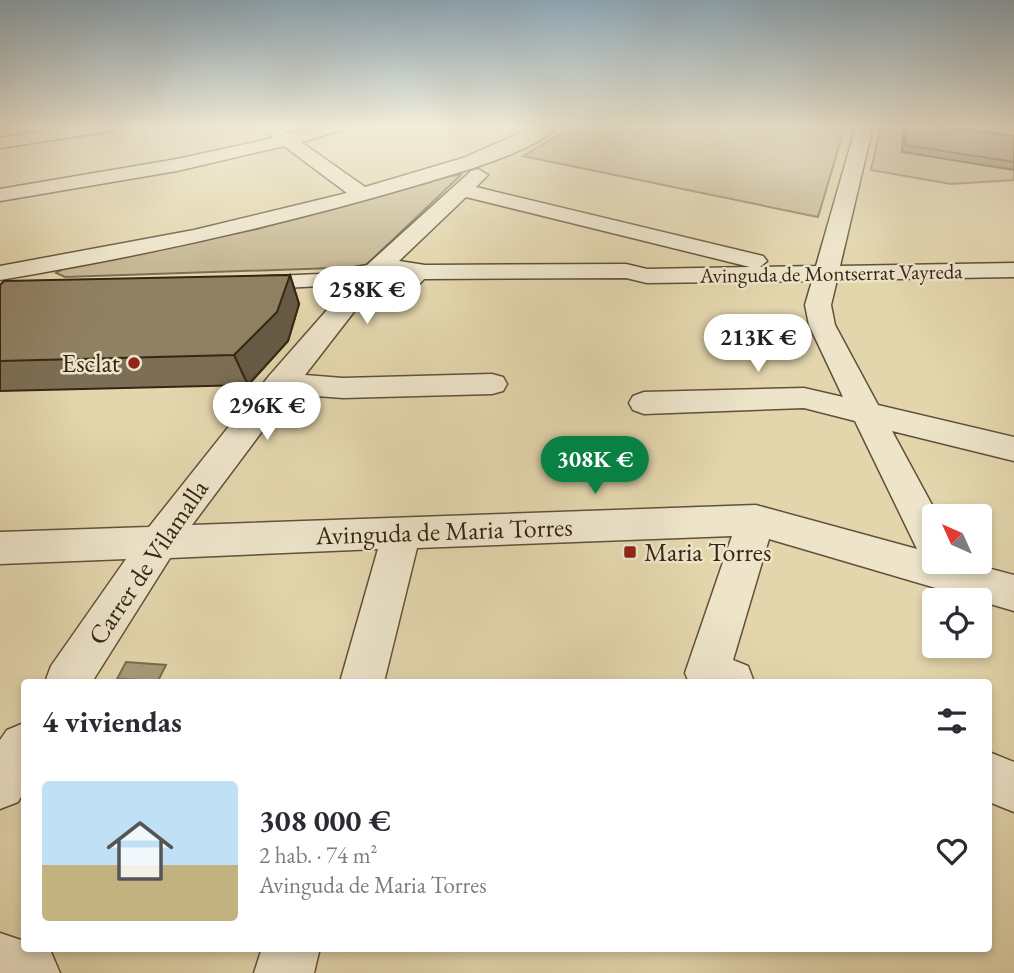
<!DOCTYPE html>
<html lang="es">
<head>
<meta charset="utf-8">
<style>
	:root { --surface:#fff; --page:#f7f7f7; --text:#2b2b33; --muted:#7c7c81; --line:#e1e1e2; --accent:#0b8043 }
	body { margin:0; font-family:"EB Garamond",serif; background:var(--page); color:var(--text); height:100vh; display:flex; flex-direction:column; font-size:26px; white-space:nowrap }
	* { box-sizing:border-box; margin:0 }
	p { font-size:23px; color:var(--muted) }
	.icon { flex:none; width:38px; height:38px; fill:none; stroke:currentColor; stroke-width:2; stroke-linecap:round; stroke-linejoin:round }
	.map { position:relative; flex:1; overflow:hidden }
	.sheet { position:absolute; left:21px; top:679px; width:971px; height:273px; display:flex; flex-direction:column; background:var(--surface); border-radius:7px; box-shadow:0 4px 10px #0003 }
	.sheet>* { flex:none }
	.needle { width:46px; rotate:315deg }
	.tools { position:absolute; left:922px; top:504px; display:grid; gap:14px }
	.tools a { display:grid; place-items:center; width:70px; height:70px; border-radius:7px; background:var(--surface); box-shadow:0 4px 10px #0003; font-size:35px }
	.price { position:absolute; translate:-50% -60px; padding:0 16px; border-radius:24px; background:#fff; color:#222; font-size:23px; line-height:46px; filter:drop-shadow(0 2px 4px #0008) }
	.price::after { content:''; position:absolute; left:50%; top:42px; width:21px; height:16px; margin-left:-10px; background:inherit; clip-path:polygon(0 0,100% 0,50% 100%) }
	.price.selected { background:var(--accent); color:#fff }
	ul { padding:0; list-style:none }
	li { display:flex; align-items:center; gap:21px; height:175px; padding:0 21px }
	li+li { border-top:2px solid var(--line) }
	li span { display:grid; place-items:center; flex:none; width:196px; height:140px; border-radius:7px; color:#555 }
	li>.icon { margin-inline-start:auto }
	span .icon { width:84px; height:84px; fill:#fffc; stroke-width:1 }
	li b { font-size:30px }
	h2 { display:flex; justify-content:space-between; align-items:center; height:84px; padding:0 21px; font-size:30px }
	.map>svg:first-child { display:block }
</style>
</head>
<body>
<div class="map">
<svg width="1014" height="973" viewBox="0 0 1014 973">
	<rect width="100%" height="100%" fill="#e3d6ad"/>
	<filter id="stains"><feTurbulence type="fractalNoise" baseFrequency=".00286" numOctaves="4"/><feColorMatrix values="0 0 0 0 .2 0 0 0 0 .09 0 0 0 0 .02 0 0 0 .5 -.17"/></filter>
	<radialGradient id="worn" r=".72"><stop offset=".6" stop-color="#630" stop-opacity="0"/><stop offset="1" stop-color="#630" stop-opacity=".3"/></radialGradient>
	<g fill="#c6b893" stroke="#7e6e52" stroke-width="2">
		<polygon points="574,126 845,126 818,217 523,156"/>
		<polygon points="881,126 930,126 1014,138 1014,180 951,184 871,170"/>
		<polygon points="461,175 364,267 65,277 56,273 65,268 257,229 447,176"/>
	</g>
	<polygon fill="#a89a78" stroke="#7a6b4f" stroke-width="2" points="126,662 166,665 158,681 117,679"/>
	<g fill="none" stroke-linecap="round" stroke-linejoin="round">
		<g stroke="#615139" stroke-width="3">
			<g id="minor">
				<polygon points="74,126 119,126 111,131 0,148 0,138"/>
				<path d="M 322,126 L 355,126 L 301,142 L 365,187 L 463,158 L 536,126 L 558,126 C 535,152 455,174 421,184 C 283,225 143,256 0,280 L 0,266 L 194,230 L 347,193 L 284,146 L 177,171 L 0,201 L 0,189 L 177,159 L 273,138 L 269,133 L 278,128 L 290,134 Z"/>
				<path d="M 856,126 L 873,126 L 840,266 L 1014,263 L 1014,277 L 837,280 L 831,305 L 835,325 L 878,405 L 1014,437 L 1014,461 L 892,431 L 938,516 L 934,516 L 934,562 L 965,562 L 1014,575 L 1014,611 L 769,539 L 733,660 L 748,666 L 754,682 L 689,682 L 685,673 L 732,536 L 417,548 L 384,682 L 340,682 L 378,549 L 170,558 L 92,682 L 45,682 L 51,666 L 126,559 L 0,564 L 0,532 L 149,527 L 269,376 L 341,294 L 341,285 L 244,290 L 235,288 L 232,283 L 235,278 L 319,274 L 367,265 L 471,171 L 478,169 L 488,175 L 476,187 L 763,256 L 767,261 L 760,267 L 816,266 ZM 466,197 L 750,267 L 647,269 L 626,264 L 425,265 L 399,261 ZM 387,276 L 400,276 L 376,289 L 366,289 L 369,283 ZM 626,278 L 647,283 L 812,281 L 805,305 L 809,325 L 843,397 L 804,388 L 644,392 L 633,396 L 629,403 L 633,410 L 644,414 L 804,408 L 855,421 L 917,549 L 756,505 L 192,525 L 290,394 L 343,398 L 492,394 L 503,391 L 507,384 L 503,377 L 492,374 L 343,378 L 305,375 L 360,304 C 382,306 410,297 424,279 Z"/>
				<polygon points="24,723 24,791 18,802 0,809 0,740 7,730"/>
				<polygon points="989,752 1014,762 1014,812 989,802"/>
				<polygon points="0,933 24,941 24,948 51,952 60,973 0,973"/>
				<polygon points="262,948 320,948 314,973 254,973"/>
			</g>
		</g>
		<use href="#minor" fill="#ede4ca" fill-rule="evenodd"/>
	</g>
	<g fill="#7c6f55" stroke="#362512" stroke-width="2">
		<polygon points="904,126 945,126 1014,136 1014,170 902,152"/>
		<polygon points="290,275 299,304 288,341 248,385 0,391 0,285"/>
	</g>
	<polygon fill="#655a45" stroke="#362512" stroke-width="2" points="290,275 299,304 288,341 248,385 234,355"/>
	<g fill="#908163" stroke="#362512" stroke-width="2">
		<polygon points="906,126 945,126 1014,136 1014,162 905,145"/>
		<polygon points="290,275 277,312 234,355 0,361 0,285 4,281"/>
	</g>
	<linearGradient id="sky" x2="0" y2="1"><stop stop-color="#8eaabb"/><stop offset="0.48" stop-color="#f2edda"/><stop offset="1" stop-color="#f2edda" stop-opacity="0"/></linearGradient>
	<rect width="1014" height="263" fill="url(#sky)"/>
	<g fill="#8f2418" stroke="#ede4ca" stroke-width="2.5">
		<circle cx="134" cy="363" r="7"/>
		<rect x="623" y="545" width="14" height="14" rx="3.5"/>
	</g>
	<g text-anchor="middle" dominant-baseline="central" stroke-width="5" stroke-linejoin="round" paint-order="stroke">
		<g font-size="21" fill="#362512" stroke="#ede4ca">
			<text transform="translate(831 273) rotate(-1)">Avinguda de Montserrat Vayreda</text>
		</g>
		<g font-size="26" fill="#362512" stroke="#ede4ca" text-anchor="end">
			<text x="120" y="363">Esclat</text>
			<text x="644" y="552" text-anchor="start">Maria Torres</text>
		</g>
		<g font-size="26" fill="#362512" stroke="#ede4ca">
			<text transform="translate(444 531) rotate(-2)">Avinguda de Maria Torres</text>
			<text transform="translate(148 562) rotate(-56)">Carrer de Vilamalla</text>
		</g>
	</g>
	<rect width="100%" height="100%" filter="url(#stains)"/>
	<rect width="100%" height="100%" fill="url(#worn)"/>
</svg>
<div class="tools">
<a><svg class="needle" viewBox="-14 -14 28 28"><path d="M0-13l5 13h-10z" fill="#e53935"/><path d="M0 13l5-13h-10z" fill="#7c7c81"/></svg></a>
<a><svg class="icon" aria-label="locate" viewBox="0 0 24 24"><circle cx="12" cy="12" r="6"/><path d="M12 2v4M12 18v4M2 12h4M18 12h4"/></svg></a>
</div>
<b class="price" style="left:367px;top:326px">258K €</b>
<b class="price" style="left:758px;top:374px">213K €</b>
<b class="price" style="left:267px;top:442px">296K €</b>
<b class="price selected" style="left:595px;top:496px">308K €</b>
<section class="sheet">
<h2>4 viviendas<svg class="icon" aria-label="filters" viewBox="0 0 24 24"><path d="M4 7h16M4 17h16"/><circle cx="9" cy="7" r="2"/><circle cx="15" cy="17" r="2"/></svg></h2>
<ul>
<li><span style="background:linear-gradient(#bfe0f5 60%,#c2b280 0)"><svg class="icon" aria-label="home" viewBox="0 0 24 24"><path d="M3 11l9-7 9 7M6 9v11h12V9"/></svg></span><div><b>308 000 €</b><p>2 hab. · 74 m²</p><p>Avinguda de Maria Torres</p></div><svg class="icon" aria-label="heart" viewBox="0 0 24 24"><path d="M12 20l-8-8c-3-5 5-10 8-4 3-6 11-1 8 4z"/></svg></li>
</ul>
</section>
</div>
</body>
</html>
